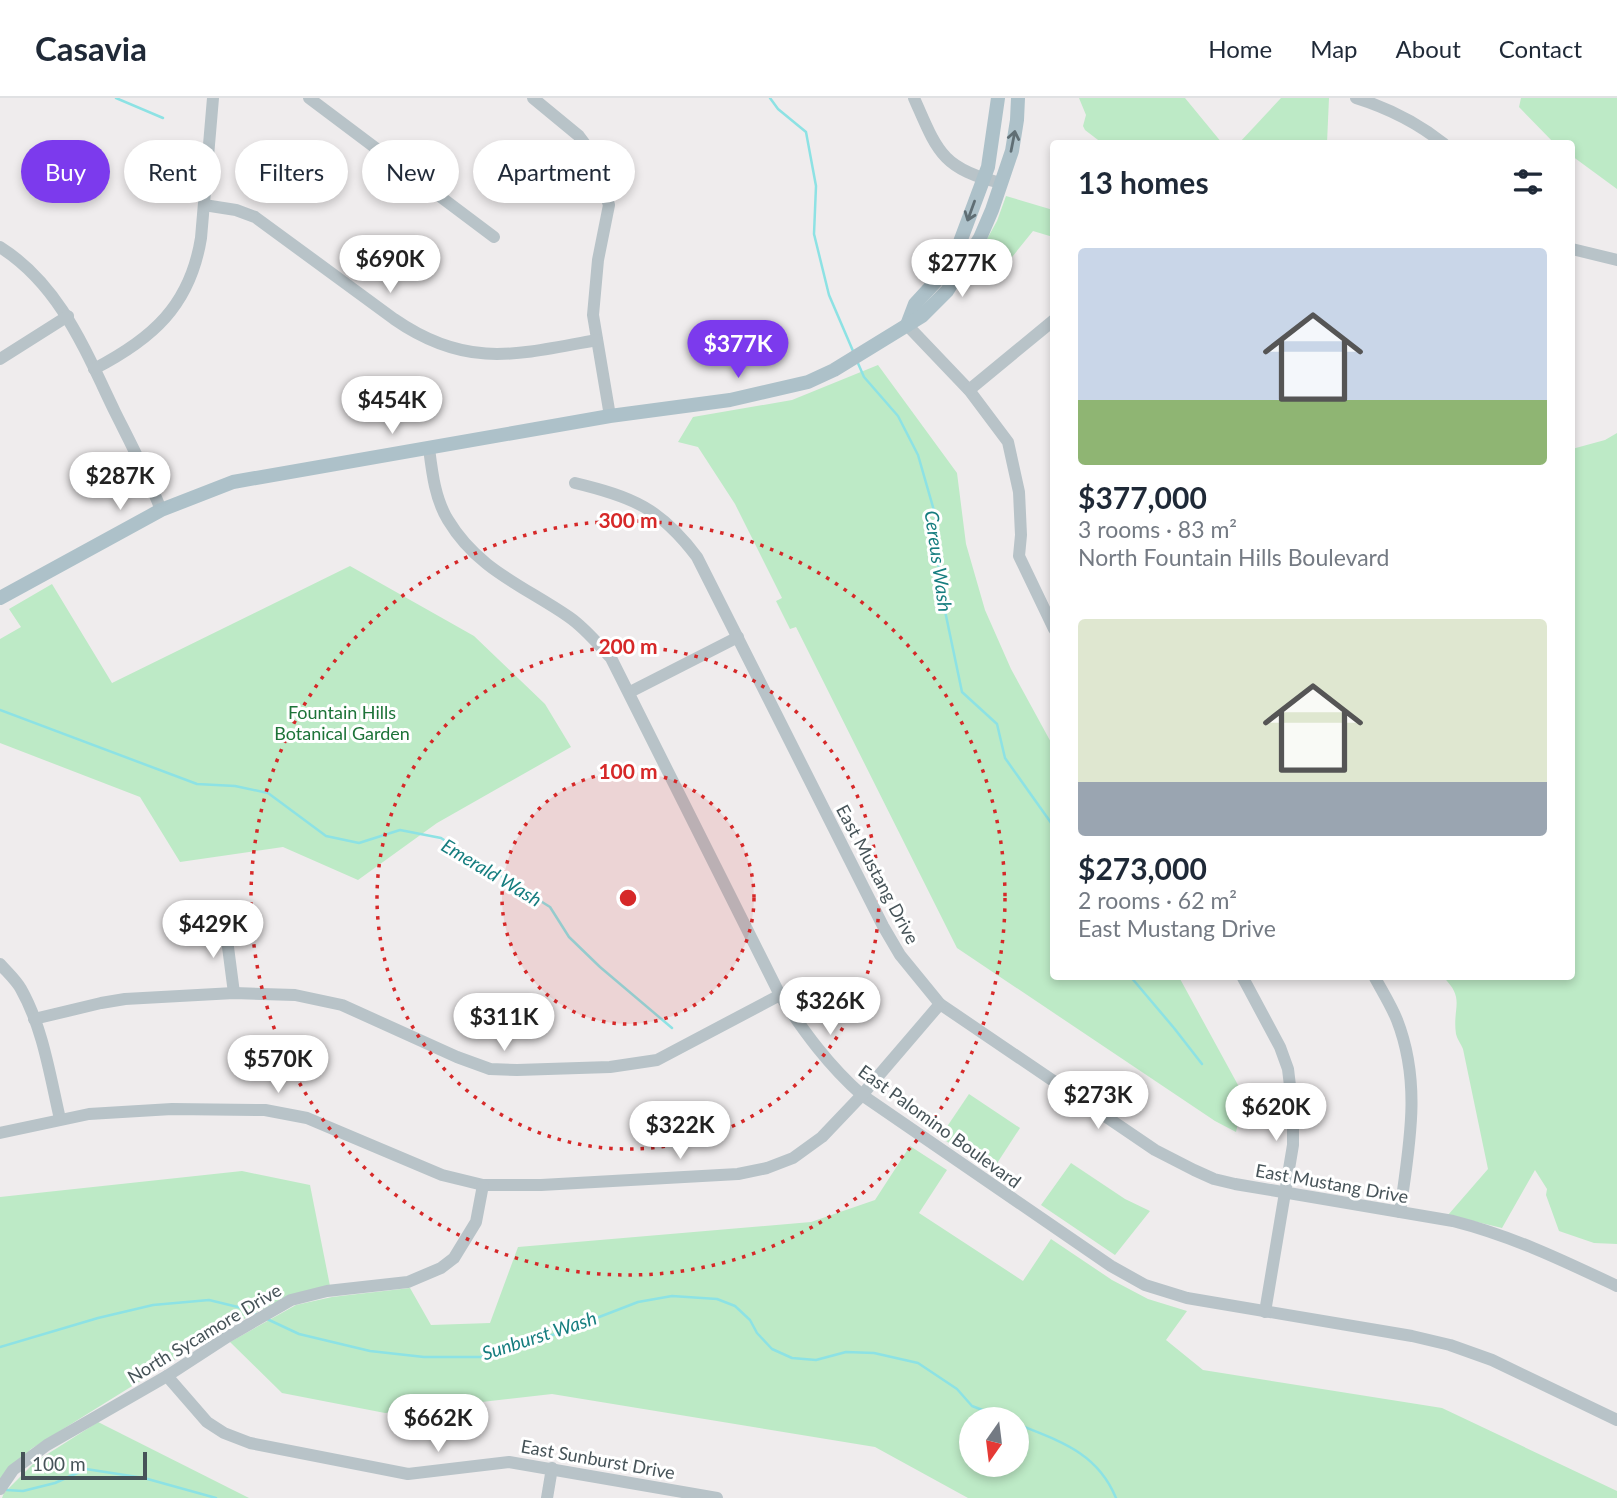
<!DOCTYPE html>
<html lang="en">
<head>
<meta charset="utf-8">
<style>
	:root { --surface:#fff; --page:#f2f2f3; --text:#1f2937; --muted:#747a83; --line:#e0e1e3; --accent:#7c3aed }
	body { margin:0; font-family:Lato,sans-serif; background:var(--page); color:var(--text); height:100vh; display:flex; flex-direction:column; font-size:26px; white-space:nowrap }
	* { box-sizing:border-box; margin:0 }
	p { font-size:23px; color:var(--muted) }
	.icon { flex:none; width:38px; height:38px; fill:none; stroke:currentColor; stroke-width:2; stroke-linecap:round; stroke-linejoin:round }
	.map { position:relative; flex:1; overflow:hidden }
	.panel { position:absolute; left:1050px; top:42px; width:525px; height:840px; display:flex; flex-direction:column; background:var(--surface); border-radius:7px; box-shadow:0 4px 10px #0003 }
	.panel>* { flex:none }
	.banner { position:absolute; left:21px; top:42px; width:665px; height:63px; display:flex; gap:14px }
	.needle { width:46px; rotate:194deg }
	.buttons { position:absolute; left:959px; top:1309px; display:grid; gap:14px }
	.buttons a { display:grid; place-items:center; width:70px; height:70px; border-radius:50%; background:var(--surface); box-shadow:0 4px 10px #0003; font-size:35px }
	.scale { position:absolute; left:21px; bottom:18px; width:126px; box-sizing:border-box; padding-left:7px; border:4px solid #465358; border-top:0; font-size:19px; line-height:24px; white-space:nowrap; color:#465358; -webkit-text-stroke:5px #fff; paint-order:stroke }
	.price { position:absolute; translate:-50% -60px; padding:0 16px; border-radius:24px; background:#fff; color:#222; font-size:23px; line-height:46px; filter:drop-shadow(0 2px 4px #0008) }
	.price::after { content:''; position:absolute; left:50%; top:42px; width:21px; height:16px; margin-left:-10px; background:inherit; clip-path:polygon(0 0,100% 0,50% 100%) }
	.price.selected { background:var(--accent); color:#fff }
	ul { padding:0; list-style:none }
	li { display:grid; align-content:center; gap:14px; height:371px; padding:0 28px }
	li span { display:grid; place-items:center; height:217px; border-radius:7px; color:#555 }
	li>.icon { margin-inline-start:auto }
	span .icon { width:126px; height:126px; fill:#fffc; stroke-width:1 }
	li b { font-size:30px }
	h2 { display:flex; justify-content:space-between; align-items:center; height:84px; padding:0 28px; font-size:30px }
	.tag { padding:0 24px; border-radius:32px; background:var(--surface); box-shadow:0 4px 10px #0003; font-size:24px; line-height:63px }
	.tag.selected { background:var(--accent); color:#fff }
	header { display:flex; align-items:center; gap:42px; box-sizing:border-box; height:98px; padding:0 35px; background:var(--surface); border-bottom:2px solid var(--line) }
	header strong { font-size:33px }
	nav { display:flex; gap:38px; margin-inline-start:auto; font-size:24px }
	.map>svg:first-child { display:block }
</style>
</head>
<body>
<header>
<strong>Casavia</strong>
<nav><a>Home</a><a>Map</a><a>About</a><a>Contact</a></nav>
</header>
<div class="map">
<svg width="1617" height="1400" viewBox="0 0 1617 1400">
	<rect width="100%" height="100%" fill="#efeced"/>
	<g fill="#bdeac6" fill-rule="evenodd">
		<polygon points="1079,0 1185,0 1222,45 1102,45 1085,32 1083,28 1086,17"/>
		<polygon points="1281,0 1329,0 1327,45 1239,45"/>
		<polygon points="1521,0 1617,0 1617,91 1572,58 1572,46 1554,45 1519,9"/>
		<polygon points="1006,98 1053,112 1053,139 1033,133 1000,174 977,159 997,123"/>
		<polygon points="878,267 957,375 966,446 985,512 1011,571 1053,648 1054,878 1179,879 1244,998 1236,1034 1215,1023 957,850 796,529 790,531 776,503 782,500 735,406 698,349 678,344 693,319 792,302"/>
		<path d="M 1617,335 L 1617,1146 L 1594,1145 L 1559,1133 L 1546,1097 L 1547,1091 L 1535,1072 L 1502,1130 L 1448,1117 L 1488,1071 L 1463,951 C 1461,946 1457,941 1456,936 C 1452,909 1466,901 1443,879 L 1572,878 L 1572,351 L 1605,342 Z"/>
		<polygon points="350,468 474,538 545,606 571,649 437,725 358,782 283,749 180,764 140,699 0,645 0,541 21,529 9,511 52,486 112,585"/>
		<polygon points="969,996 1020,1030 992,1073 940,1039"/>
		<path d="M 910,1048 L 947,1072 L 919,1115 L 1023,1183 L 1051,1141 L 1112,1182 L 1148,1201 L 1187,1213 L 1166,1242 L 1203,1272 L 1442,1310 L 1617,1393 L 1617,1400 L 968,1400 L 875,1349 L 552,1296 L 385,1315 L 282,1295 L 230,1244 L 296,1207 L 332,1199 L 410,1190 L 431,1227 L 490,1225 L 518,1149 L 811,1124 L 875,1102 ZM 971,1321 L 1017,1321 L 1017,1367 L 971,1367 Z"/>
		<polygon points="1071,1065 1125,1101 1150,1113 1115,1157 1041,1107"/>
		<polygon points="242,1073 310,1087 330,1188 263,1211 219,1234 31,1351 0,1384 0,1099"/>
		<polygon points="98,1324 249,1400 2,1400 4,1395 35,1364"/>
	</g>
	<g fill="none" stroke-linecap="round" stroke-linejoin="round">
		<g stroke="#8de2e4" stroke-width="2.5">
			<polyline points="116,0 163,20"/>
			<polyline points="770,0 778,11 806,34 816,88 814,136 829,197 853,253"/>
			<polyline points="857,263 864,279 898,318 918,357 935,416 940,489 962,594 997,626 1005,660 1054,729"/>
			<polyline points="0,612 197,686 235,688 268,695 326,738 359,745 400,732 441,740 550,809 569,839 600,869 672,930"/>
			<polyline points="1130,878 1174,930 1202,966"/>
			<polyline points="267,1221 299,1236 370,1253 424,1259 481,1259 537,1243 638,1204 672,1198 717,1201 735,1208 750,1222 757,1235 772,1251 792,1260 816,1262 846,1254 874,1255 918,1265 957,1291 972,1308 1006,1321"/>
			<polyline points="0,1249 98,1220 153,1207 209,1202 242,1210 258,1217"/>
			<path d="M 1017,1326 C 1059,1343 1097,1354 1116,1400"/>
			<polyline points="6,1392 23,1393 55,1385 86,1371 144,1380 216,1400"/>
		</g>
		<g stroke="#b8c3c8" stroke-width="12">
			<polyline points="309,0 494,139"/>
			<polyline points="533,0 579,38 591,54 609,107 598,162 593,217 610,318"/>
			<path d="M 914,0 C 937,52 941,71 1001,85"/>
			<path d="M 1356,0 C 1388,10 1418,25 1444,46"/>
			<path d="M 204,107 L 236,112 L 255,119 L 394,221 C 466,271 516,257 597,242"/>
			<path d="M 0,149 C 60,187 85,252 115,314 C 131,346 148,378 161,412"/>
			<polyline points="1572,151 1617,162"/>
			<polyline points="907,227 969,292 1008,344 1019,394 1021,437 1019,458 1054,531"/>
			<polyline points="0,261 68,218"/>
			<path d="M 94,271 C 152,241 190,208 201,140 L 213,0"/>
			<polyline points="969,292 1054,222"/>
			<path d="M 429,350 C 432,374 435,401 448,422 C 478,472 524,488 569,519 C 585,530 598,546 611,560 L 780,897 C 804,934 829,968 862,997 L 1111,1168 L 1145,1187 L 1187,1200 L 1412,1238 L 1450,1247 L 1492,1262 L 1617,1322"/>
			<path d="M 575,385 C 633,399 660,410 697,459 L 883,828 L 900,857 L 940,906 L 1155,1052 L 1194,1072 L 1214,1081 L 1235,1086 L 1453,1123 C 1512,1138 1562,1162 1617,1188"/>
			<polyline points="630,594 738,539"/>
			<polyline points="225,826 234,895"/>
			<path d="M 0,866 C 7,874 16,882 21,891 C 43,930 50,978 60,1021"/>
			<polyline points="1242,878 1280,949 1288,971 1293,1013 1293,1047 1265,1214"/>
			<path d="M 1374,878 C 1382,893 1391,907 1397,922 C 1422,986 1409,1048 1400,1114"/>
			<polyline points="34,921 101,905 125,901 234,895 295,897 342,907 457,959 490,971 517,972 610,969 657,962 780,897"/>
			<polyline points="0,1035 89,1016 172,1011 265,1012 307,1020 442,1077 483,1087 541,1087 738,1076 767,1070 793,1060 822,1039 862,997 940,906"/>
			<polyline points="167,1278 207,1324 224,1335 250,1345 408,1376 509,1364 717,1400"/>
			<polyline points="0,1391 13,1372 47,1347 167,1278 227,1239 291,1202 327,1193 408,1184 441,1170 454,1160 476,1124 483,1087"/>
			<polyline points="547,1400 552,1370"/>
		</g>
		<g stroke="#adc1c9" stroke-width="14">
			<polyline points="907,227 915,206 937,182 960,144 988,69 998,0"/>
			<polyline points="0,500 161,412 233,384 610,318 730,302 808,284 834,272 922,218 947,193 980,140 992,112 1012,53 1017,22 1018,0"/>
		</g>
	</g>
	<defs><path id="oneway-shaft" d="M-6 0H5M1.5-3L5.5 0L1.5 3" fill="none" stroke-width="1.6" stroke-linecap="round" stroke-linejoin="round" transform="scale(1.75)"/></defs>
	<g stroke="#606e74">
		<use href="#oneway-shaft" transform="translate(1013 43) rotate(-79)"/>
		<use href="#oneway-shaft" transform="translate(971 113) rotate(110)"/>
	</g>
	<circle cx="628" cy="800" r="126" fill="#d62828" fill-opacity=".12"/>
	<g fill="none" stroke="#d62828" stroke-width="3.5" stroke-dasharray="3.5 7">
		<circle cx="628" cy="800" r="126"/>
		<circle cx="628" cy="800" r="251"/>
		<circle cx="628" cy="800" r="377"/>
	</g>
	<g text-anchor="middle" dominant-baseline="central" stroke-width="6" stroke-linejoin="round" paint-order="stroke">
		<g font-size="18" fill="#1d7338" stroke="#fff">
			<text x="342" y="614">Fountain Hills<tspan x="342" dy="21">Botanical Garden</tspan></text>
		</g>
		<g font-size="18" fill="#465358" stroke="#fff">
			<text transform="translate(878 776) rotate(62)">East Mustang Drive</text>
			<text transform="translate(940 1028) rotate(36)">East Palomino Boulevard</text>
			<text transform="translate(1332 1085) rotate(10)">East Mustang Drive</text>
			<text transform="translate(204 1235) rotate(-31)">North Sycamore Drive</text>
			<text transform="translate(598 1361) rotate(10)">East Sunburst Drive</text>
		</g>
		<g font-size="19" font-style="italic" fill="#157d7f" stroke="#fff">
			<text transform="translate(939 463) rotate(82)">Cereus Wash</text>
			<text transform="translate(492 774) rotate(31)">Emerald Wash</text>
			<text transform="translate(539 1237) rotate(-18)">Sunburst Wash</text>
		</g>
	</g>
	<circle cx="628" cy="800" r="10" fill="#d62828" stroke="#fff" stroke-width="3.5"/>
	<g font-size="21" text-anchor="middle" font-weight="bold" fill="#d62828" stroke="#fff" stroke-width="6" stroke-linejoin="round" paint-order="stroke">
		<text x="628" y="430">300 m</text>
		<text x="628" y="556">200 m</text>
		<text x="628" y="681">100 m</text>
	</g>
</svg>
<div class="buttons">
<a><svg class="needle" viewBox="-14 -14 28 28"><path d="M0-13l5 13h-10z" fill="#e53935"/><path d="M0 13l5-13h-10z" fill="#747a83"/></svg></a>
</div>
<div class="scale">100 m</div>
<b class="price" style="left:390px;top:197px">$690K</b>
<b class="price" style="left:962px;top:201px">$277K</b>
<b class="price selected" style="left:738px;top:282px">$377K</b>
<b class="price" style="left:392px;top:338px">$454K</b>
<b class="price" style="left:120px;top:414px">$287K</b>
<b class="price" style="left:213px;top:862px">$429K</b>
<b class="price" style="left:830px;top:939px">$326K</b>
<b class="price" style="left:504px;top:955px">$311K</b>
<b class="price" style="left:278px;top:997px">$570K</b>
<b class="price" style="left:1098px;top:1033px">$273K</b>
<b class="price" style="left:1276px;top:1045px">$620K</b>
<b class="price" style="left:680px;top:1063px">$322K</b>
<b class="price" style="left:438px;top:1356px">$662K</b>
<div class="banner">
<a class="tag selected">Buy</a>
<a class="tag">Rent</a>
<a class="tag">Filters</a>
<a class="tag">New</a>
<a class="tag">Apartment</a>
</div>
<section class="panel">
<h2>13 homes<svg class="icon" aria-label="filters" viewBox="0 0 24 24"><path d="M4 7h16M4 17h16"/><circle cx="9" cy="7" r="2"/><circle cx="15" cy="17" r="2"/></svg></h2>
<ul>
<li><span style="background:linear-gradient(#c9d6e8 70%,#8fb573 0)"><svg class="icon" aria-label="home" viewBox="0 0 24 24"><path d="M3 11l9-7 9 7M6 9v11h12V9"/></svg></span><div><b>$377,000</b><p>3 rooms · 83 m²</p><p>North Fountain Hills Boulevard</p></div></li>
<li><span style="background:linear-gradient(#dfe7d0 75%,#9aa5b1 0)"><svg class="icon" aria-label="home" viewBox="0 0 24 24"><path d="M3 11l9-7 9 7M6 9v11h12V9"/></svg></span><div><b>$273,000</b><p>2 rooms · 62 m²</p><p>East Mustang Drive</p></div></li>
</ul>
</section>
</div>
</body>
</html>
